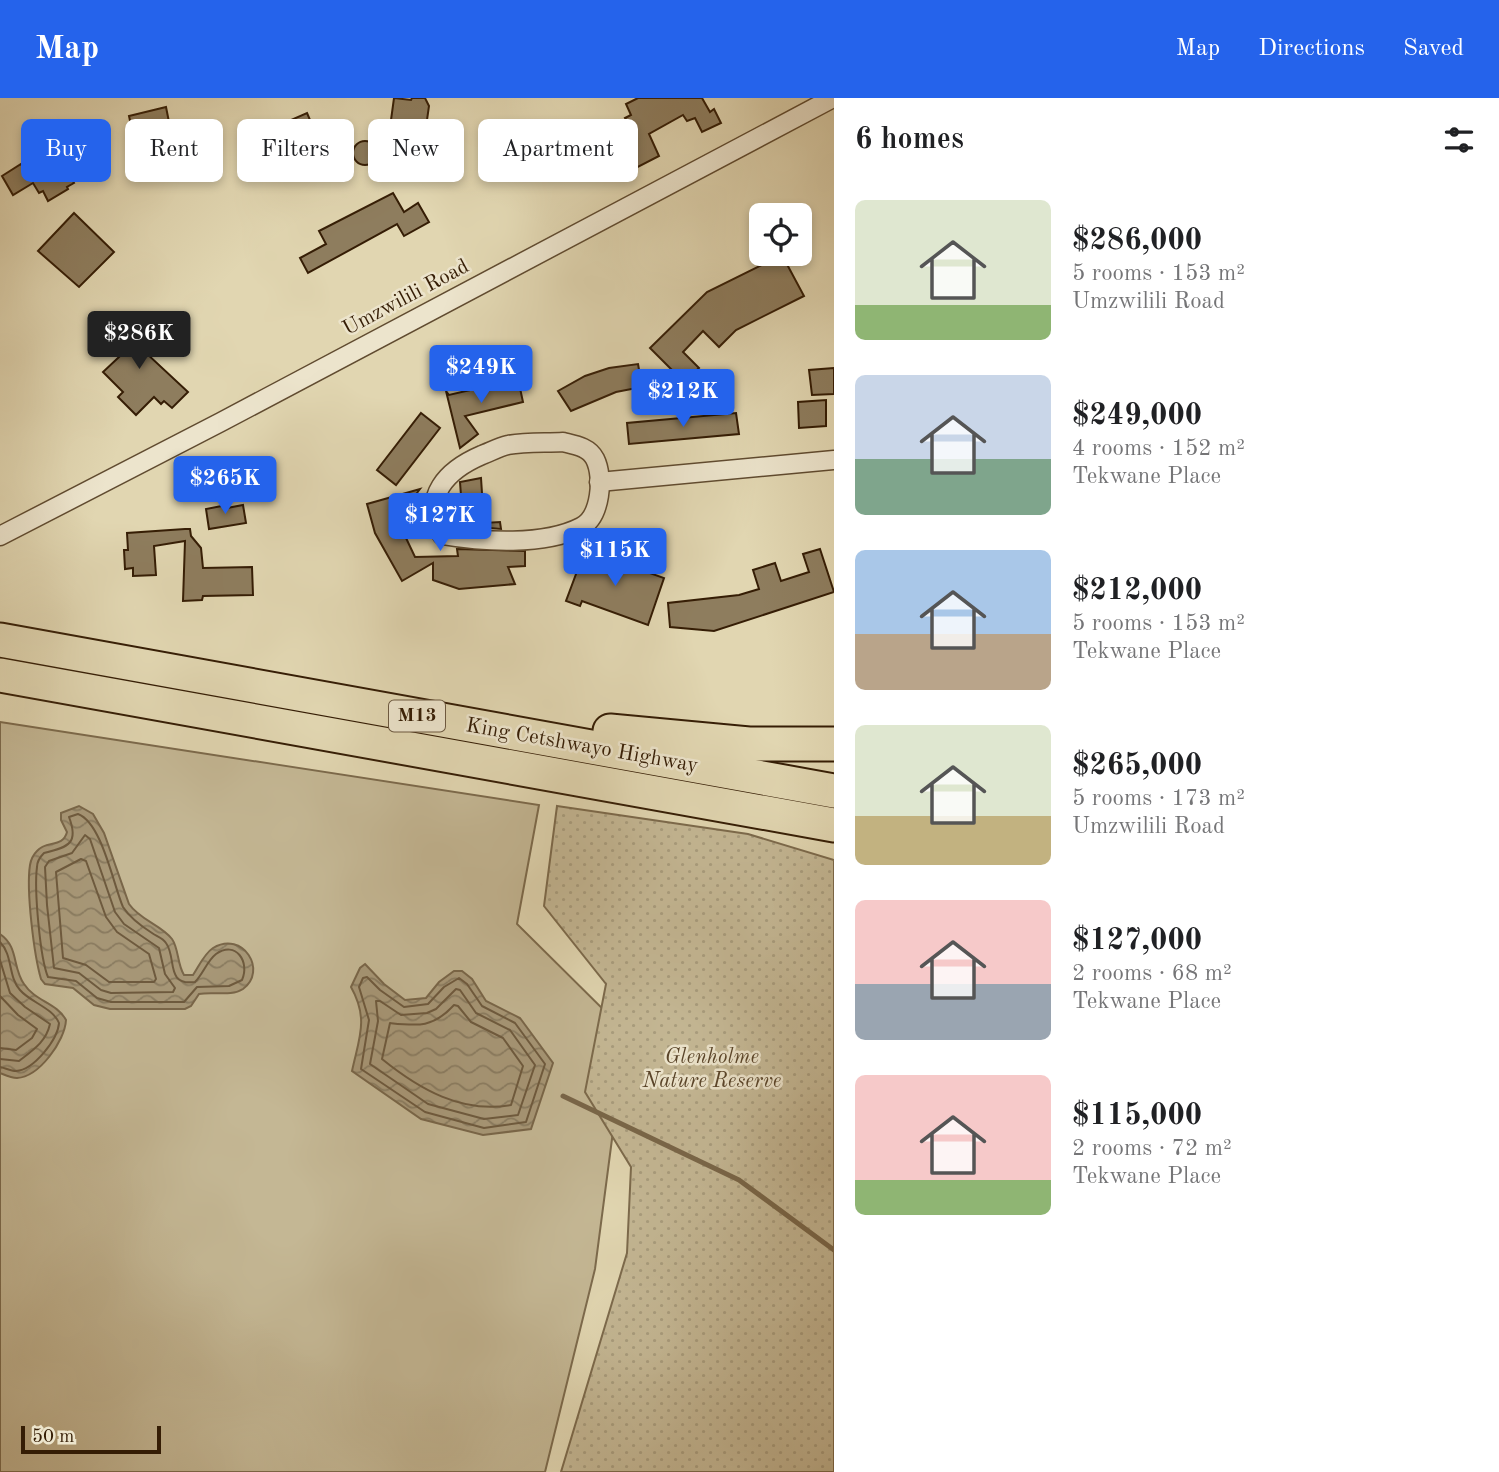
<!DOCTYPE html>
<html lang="en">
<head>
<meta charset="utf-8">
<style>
	:root { --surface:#fff; --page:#f6f6f6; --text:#202124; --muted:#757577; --accent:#2563eb }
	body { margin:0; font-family:"Old Standard TT",serif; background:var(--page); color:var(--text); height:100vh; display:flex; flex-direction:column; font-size:26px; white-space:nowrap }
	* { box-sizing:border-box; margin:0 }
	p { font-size:23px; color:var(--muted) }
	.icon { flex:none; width:38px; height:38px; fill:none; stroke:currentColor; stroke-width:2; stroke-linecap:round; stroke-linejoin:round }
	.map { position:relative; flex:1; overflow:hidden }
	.side { display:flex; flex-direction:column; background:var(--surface); width:665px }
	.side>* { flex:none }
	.top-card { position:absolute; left:21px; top:21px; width:665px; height:63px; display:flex; gap:14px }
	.controls { position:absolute; left:749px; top:105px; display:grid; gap:14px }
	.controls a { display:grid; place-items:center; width:63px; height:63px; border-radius:10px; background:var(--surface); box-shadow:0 4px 10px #0003; font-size:35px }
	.scale { position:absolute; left:21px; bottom:18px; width:140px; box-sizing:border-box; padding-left:7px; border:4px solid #351d05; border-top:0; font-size:19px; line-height:24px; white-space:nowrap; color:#351d05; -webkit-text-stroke:5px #ece4cc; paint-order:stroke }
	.price { position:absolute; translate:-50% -60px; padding:0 16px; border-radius:7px; background:var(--accent); color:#fff; font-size:23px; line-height:46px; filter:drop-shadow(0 2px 4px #0008) }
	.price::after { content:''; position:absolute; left:50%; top:42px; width:21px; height:16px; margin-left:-10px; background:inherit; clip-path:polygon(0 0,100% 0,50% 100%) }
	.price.selected { background:#222; color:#fff }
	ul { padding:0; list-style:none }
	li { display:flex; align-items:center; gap:21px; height:175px; padding:0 21px }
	li span { display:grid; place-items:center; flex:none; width:196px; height:140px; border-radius:10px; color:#555 }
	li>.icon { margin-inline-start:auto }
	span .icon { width:84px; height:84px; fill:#fffc; stroke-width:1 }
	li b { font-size:30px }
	h2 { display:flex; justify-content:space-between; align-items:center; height:84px; padding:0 21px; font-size:30px }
	.chip { padding:0 24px; border-radius:10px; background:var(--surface); box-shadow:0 4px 10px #0003; font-size:24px; line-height:63px }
	.chip.selected { background:var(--accent); color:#fff }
	header { display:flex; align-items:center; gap:42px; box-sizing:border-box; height:98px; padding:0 35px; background:var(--accent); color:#fff }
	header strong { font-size:33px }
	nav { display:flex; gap:38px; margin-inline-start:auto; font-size:24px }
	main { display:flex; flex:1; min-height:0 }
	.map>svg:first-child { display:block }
</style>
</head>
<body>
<header>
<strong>Map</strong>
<nav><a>Map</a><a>Directions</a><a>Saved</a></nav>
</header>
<main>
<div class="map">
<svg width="834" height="1374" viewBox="0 0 834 1374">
	<defs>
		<pattern id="park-dots" width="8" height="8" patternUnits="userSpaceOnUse" patternTransform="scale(1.75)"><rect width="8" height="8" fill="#c4b794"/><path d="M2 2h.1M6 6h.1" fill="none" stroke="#a99d7e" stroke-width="1.8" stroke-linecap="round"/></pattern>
		<pattern id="water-waves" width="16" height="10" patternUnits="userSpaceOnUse" patternTransform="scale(1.75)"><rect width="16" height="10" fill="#a79777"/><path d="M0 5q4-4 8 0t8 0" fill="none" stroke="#897b60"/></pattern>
	</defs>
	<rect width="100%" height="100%" fill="#e1d6b1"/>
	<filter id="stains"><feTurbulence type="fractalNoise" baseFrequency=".00286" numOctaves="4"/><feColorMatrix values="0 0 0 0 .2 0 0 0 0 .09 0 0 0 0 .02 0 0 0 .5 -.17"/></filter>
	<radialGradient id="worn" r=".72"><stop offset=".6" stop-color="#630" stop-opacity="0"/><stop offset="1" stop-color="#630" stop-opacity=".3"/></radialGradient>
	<polygon fill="#c4b794" stroke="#7c6a4c" stroke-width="2" points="0,624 539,707 517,826 626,934 595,1171 545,1374 0,1374"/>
	<polygon fill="url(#park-dots)" stroke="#7c6a4c" stroke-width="2" points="557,708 748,736 834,762 834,1374 561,1374 627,1155 631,1069 585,994 606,886 544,808"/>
	<g fill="url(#water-waves)" stroke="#796649" stroke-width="2">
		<path d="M 79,708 L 93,716 L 104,735 L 129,806 C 140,822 161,827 172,841 C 179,851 177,866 184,877 L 193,877 C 199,868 204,856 213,850 C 243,832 268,873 243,891 C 231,899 213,893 199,896 L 191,908 L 185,911 L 110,911 L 94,907 L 73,890 L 45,886 L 41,881 C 34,857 26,792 30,767 C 31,761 33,757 37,753 C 46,742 63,750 67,734 L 61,722 L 61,715 Z"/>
		<path d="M 0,836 C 19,849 12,869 24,886 C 35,903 57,905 66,922 C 65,943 39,979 17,980 C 11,980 5,977 0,975 Z"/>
		<path d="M 365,866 L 384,886 L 405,902 L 426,900 L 439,884 L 454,873 L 462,873 L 472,881 L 486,903 L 520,920 L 553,965 L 531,1031 L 483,1037 L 421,1021 L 352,973 C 359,940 369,921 351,889 L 360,870 Z"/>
	</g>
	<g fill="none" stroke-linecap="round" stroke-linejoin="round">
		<g stroke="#6e5a3e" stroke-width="2">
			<path d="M 78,716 C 102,725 113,786 123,809 C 130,820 141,828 152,835 C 156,838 163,840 166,845 C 177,860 165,888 195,884 C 203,876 207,863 216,856 C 236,842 250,864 242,882 L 229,888 L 197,889 L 184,904 L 111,904 L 97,900 L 76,883 L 48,879 C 40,860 34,791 37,769 C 37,763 40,759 44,755 C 69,749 79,745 69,719 Z"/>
			<polygon points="85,737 90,741 115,814 124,826 159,850 165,876 175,890 173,894 111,895 101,892 79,875 54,870 47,807 45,769 49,763 72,755"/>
			<polygon points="81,761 86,763 106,819 117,834 149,856 156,881 154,884 109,884 86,867 63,860 56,774"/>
			<path d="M 0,844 C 13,857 8,879 20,892 C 30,904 53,910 59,925 C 58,941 34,972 16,973 C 11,973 5,970 0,969"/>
			<path d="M 0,862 L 10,895 L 25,909 L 50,926 C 46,944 33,952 19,963 L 0,961"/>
			<polygon points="367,879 380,892 404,909 428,906 444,889 459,880 467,886 482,908 515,925 545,966 526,1024 484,1030 425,1014 361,971 369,922 359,889 363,880"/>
			<polygon points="456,891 460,892 476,915 510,932 535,967 518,1017 484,1021 428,1006 370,966 378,923 376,903 380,903 401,917 427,915 436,911"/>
			<polyline points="0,898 18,917 37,931 32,940 16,952 0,950"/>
			<path d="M 454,907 L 458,908 L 471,924 L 503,940 L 523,968 L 511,1007 C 462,1016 419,991 382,961 L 390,925 C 418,928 433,930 454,907 Z"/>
		</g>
		<polyline stroke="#796649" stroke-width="5" points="563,998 739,1082 834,1152"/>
	</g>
	<g fill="#8e7d5e" stroke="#351d05" stroke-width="2">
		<polygon points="394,0 411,2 412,0 425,0 429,8 427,22 391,22"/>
		<polygon points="638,0 702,0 710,14 714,11 721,25 702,34 695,20 687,23 683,17 649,36 659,58 632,72 625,59 630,57 617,33 629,27 625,20 631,17 626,6"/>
		<polygon points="166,9 169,24 132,32 129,18"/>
		<polygon points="307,15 316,36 284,50 275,29"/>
		<circle cx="365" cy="55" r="12"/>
		<polygon points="46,56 58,75 66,71 74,85 67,89 68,91 48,103 43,93 39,95 33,85 13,97 2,78 21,66 23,70"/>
		<polygon points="393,95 404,114 418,105 429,124 404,138 397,126 308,175 300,160 326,146 319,133"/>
		<polygon points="74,115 114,154 79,189 38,153"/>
		<polygon points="782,157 804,198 736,232 719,249 703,233 683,254 699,270 684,284 650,250 707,194"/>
		<polygon points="128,218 139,229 133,236 149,251 146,255 188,294 172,310 164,303 161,306 154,299 136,317 118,299 123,294 103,274 119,259 102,243"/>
		<polygon points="638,266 642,289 616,294 571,313 558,293 585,278 609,270"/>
		<polygon points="834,270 834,296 812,297 809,272"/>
		<polygon points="518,281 523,304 465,318 478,336 460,350 446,293 449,297"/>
		<polygon points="826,302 826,328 799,330 798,304"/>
		<polygon points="421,315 440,330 396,387 377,372"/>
		<polygon points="736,315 739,336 629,346 627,325"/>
		<polygon points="481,380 484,425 500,424 501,431 455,427 454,411 462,411 460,384"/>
		<polygon points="420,391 397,421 415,459 458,458 457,451 525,453 525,468 508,469 515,486 459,491 433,482 433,465 402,483 375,435 367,406"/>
		<polygon points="227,407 227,410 243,407 246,425 209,431 206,411"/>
		<polygon points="185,431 190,431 191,438 201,450 203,470 252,469 253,497 203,498 202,502 183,503 185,443 154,448 156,477 133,478 133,470 125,471 124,452 128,452 127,435"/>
		<polygon points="820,451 834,494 714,533 670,529 668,505 739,497 759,491 753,472 775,465 781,483 809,474 803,456"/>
		<polygon points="585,452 664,480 648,527 582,503 580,508 566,503"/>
	</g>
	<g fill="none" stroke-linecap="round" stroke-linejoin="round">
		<g stroke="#604b30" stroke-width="21">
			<g id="minor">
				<path d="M 563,344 C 575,347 589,349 595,361 C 604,379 601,419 581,429 C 544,448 483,444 442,437 C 421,398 447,372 482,357 C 490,354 499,349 508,347 C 525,344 545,345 563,344 Z"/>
				<polyline points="599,384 834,362"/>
				<polyline points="0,438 221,324 833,0"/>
			</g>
		</g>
		<g stroke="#351d05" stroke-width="37">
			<g id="motorway">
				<polyline points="0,542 834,693"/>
				<polyline points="0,577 834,727"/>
				<polyline points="610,633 749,646 834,646"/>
			</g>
		</g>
		<use href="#minor" stroke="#ece4cc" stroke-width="18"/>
		<use href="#motorway" stroke="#e1d6b1" stroke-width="33"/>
	</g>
	<g text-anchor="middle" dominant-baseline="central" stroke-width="5" stroke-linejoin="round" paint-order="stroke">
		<rect fill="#ece4cc" stroke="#6c5941" stroke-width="2" x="389" y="602.5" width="56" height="31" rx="5"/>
		<g font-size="19" font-weight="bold" fill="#351d05">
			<text x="417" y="618">M13</text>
		</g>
		<g font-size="21" fill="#351d05" stroke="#ece4cc">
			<text transform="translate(406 200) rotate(-28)">Umzwilili Road</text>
			<text transform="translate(582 648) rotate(10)">King Cetshwayo Highway</text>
		</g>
		<g font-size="21" font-style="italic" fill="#594429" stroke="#ece4cc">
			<text x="712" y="959">Glenholme<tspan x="712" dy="24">Nature Reserve</tspan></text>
		</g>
	</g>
	<rect width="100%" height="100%" filter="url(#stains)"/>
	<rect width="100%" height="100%" fill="url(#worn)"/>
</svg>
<div class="controls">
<a><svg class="icon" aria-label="locate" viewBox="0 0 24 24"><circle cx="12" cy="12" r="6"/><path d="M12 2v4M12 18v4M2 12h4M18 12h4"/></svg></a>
</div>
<div class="scale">50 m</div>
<b class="price selected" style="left:139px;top:273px">$286K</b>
<b class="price" style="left:481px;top:307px">$249K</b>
<b class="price" style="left:683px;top:331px">$212K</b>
<b class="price" style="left:225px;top:418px">$265K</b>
<b class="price" style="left:440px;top:455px">$127K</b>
<b class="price" style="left:615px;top:490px">$115K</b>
<div class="top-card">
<a class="chip selected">Buy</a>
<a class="chip">Rent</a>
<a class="chip">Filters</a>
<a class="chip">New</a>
<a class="chip">Apartment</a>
</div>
</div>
<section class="side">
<h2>6 homes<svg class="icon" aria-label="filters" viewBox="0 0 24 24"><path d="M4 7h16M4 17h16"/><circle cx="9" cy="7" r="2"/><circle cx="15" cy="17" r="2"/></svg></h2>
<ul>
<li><span style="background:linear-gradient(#dfe7d0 75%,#8fb573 0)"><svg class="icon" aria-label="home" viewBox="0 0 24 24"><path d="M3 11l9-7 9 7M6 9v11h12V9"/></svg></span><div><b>$286,000</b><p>5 rooms · 153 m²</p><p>Umzwilili Road</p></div></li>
<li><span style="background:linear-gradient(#c9d6e8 60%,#7fa58c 0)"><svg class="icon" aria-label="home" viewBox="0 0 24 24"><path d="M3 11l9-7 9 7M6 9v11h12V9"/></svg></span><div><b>$249,000</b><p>4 rooms · 152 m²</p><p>Tekwane Place</p></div></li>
<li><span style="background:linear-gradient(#a9c7e8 60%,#b9a48a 0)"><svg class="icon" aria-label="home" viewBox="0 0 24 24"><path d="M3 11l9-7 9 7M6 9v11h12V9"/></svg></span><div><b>$212,000</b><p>5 rooms · 153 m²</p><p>Tekwane Place</p></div></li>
<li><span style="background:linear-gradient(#dfe7d0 65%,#c2b280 0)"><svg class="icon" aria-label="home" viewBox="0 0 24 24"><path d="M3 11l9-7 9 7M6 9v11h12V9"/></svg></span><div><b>$265,000</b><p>5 rooms · 173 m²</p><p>Umzwilili Road</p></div></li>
<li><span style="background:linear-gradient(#f6c9c9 60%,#9aa5b1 0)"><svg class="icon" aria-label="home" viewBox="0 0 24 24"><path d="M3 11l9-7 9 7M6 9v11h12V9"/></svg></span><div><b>$127,000</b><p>2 rooms · 68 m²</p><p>Tekwane Place</p></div></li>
<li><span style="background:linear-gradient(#f6c9c9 75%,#8fb573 0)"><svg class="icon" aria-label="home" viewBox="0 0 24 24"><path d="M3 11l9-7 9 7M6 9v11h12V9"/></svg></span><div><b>$115,000</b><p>2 rooms · 72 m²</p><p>Tekwane Place</p></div></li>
</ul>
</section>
</main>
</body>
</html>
